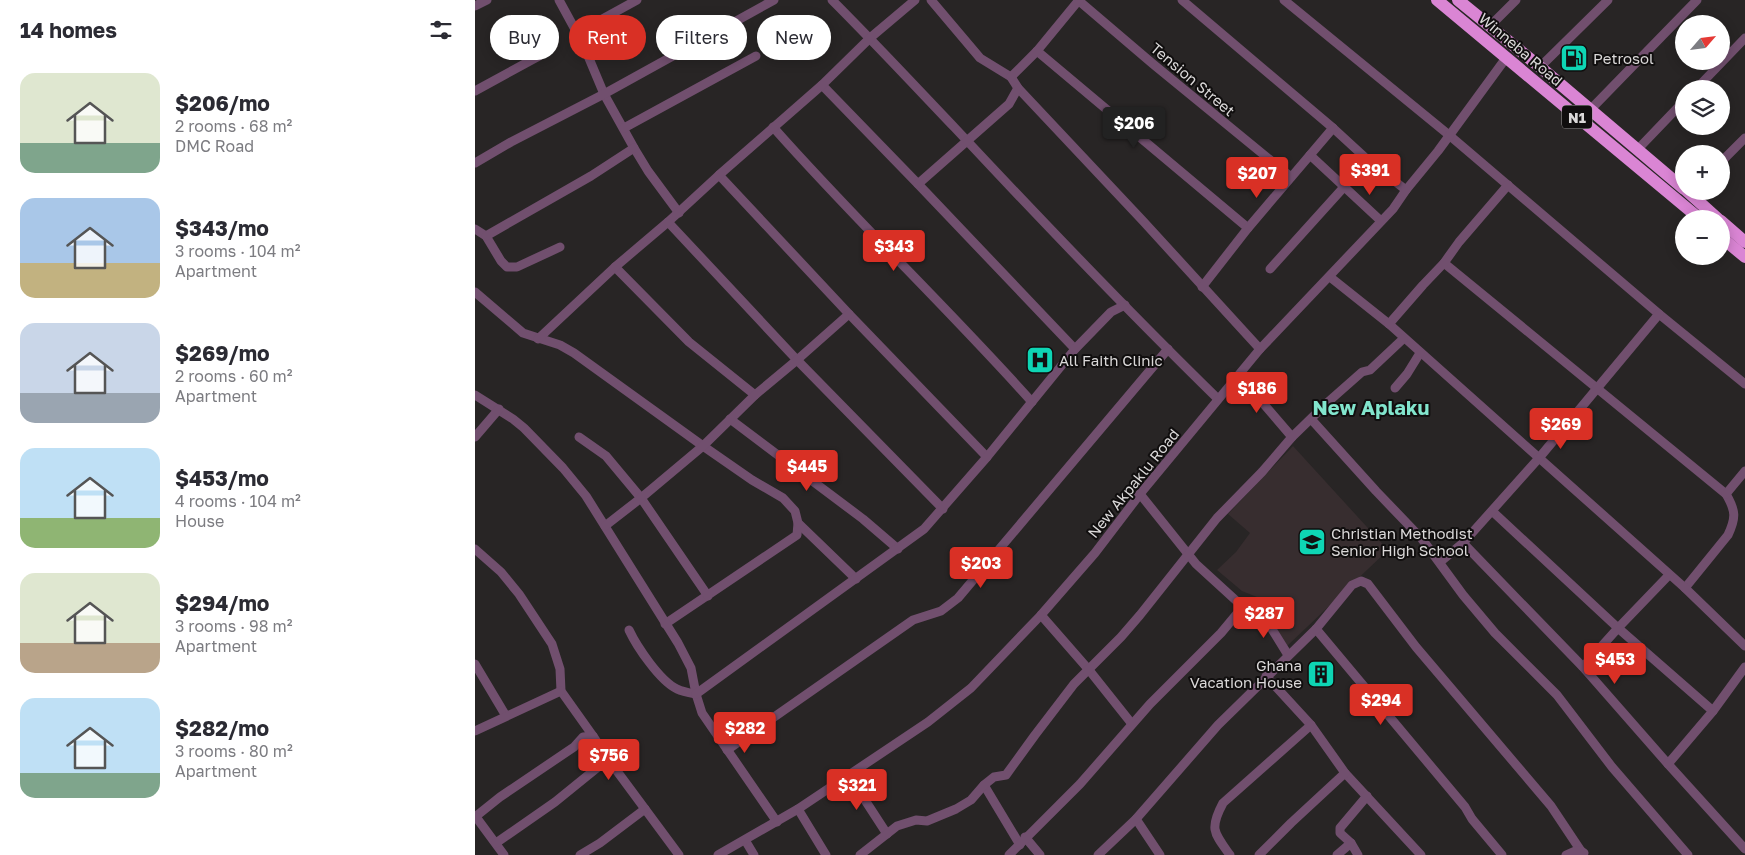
<!DOCTYPE html>
<html lang="en">
<head>
<meta charset="utf-8">
<style>
	:root { --surface:#fff; --page:#f7f7f7; --text:#2b2b33; --muted:#7c7c81; --accent:#d93025 }
	body { margin:0; font-family:"Golos Text",sans-serif; background:var(--page); color:var(--text); height:100vh; display:flex; flex-direction:column; font-size:19px; white-space:nowrap }
	* { box-sizing:border-box; margin:0 }
	p { font-size:16px; color:var(--muted) }
	.icon { flex:none; width:28px; height:28px; fill:none; stroke:currentColor; stroke-width:2; stroke-linecap:round; stroke-linejoin:round }
	.map { position:relative; flex:1; overflow:hidden }
	.sheet { display:flex; flex-direction:column; background:var(--surface); width:475px }
	.sheet>* { flex:none }
	.top-card { position:absolute; left:15px; top:15px; width:475px; height:45px; display:flex; gap:10px }
	.needle { width:32px; rotate:62deg }
	.buttons { position:absolute; left:1200px; top:15px; display:grid; gap:10px }
	.buttons a { display:grid; place-items:center; width:55px; height:55px; border-radius:50%; background:var(--surface); box-shadow:0 2px 12px #0003; font-size:25px }
	.price { position:absolute; translate:-50% -42px; padding:0 11px; border-radius:5px; background:var(--accent); color:#fff; font-size:16px; line-height:32px; filter:drop-shadow(0 1px 2px #0008) }
	.price::after { content:''; position:absolute; left:50%; top:30px; width:15px; height:11px; margin-left:-8px; background:inherit; clip-path:polygon(0 0,100% 0,50% 100%) }
	.price.on { background:#222; color:#fff }
	ul { padding:0; list-style:none }
	li { display:flex; align-items:center; gap:15px; height:125px; padding:0 20px }
	li span { display:grid; place-items:center; flex:none; width:140px; height:100px; border-radius:15px; color:#555 }
	li>.icon { margin-inline-start:auto }
	span .icon { width:60px; height:60px; fill:#fffc; stroke-width:1 }
	li b { font-size:21px }
	h2 { display:flex; justify-content:space-between; align-items:center; height:60px; padding:0 20px; font-size:21px }
	.chip { padding:0 18px; border-radius:22px; background:var(--surface); box-shadow:0 2px 12px #0003; font-size:18px; line-height:45px }
	.chip.on { background:var(--accent); color:#fff }
	main { display:flex; flex:1; min-height:0 }
	.map>svg:first-child { display:block }
</style>
</head>
<body>
<main>
<section class="sheet">
<h2>14 homes<svg class="icon" aria-label="filters" viewBox="0 0 24 24"><path d="M4 7h16M4 17h16"/><circle cx="9" cy="7" r="2"/><circle cx="15" cy="17" r="2"/></svg></h2>
<ul>
<li><span style="background:linear-gradient(#dfe7d0 70%,#7fa58c 0)"><svg class="icon" aria-label="home" viewBox="0 0 24 24"><path d="M3 11l9-7 9 7M6 9v11h12V9"/></svg></span><div><b>$206/mo</b><p>2 rooms · 68 m²</p><p>DMC Road</p></div></li>
<li><span style="background:linear-gradient(#a9c7e8 65%,#c2b280 0)"><svg class="icon" aria-label="home" viewBox="0 0 24 24"><path d="M3 11l9-7 9 7M6 9v11h12V9"/></svg></span><div><b>$343/mo</b><p>3 rooms · 104 m²</p><p>Apartment</p></div></li>
<li><span style="background:linear-gradient(#c9d6e8 70%,#9aa5b1 0)"><svg class="icon" aria-label="home" viewBox="0 0 24 24"><path d="M3 11l9-7 9 7M6 9v11h12V9"/></svg></span><div><b>$269/mo</b><p>2 rooms · 60 m²</p><p>Apartment</p></div></li>
<li><span style="background:linear-gradient(#bfe0f5 70%,#8fb573 0)"><svg class="icon" aria-label="home" viewBox="0 0 24 24"><path d="M3 11l9-7 9 7M6 9v11h12V9"/></svg></span><div><b>$453/mo</b><p>4 rooms · 104 m²</p><p>House</p></div></li>
<li><span style="background:linear-gradient(#dfe7d0 70%,#b9a48a 0)"><svg class="icon" aria-label="home" viewBox="0 0 24 24"><path d="M3 11l9-7 9 7M6 9v11h12V9"/></svg></span><div><b>$294/mo</b><p>3 rooms · 98 m²</p><p>Apartment</p></div></li>
<li><span style="background:linear-gradient(#bfe0f5 75%,#7fa58c 0)"><svg class="icon" aria-label="home" viewBox="0 0 24 24"><path d="M3 11l9-7 9 7M6 9v11h12V9"/></svg></span><div><b>$282/mo</b><p>3 rooms · 80 m²</p><p>Apartment</p></div></li>
</ul>
</section>
<div class="map">
<svg width="1270" height="855" viewBox="0 0 1270 855">
	<rect width="100%" height="100%" fill="#282525"/>
	<polygon fill="#372d2f" points="818,446 913,550 811,647 782,597 767,591 742,570 761,552 775,533 753,514"/>
	<g fill="none" stroke-linecap="round" stroke-linejoin="round">
		<g stroke="#714f6e" stroke-width="9">
			<polyline points="84,0 108,44 129,94 159,148 173,171 204,213"/>
			<path d="M 357,0 C 399,42 439,85 480,128 C 566,220 653,311 743,399"/>
			<polyline points="456,0 505,58 536,77 543,88 668,221 785,349"/>
			<polyline points="603,0 678,64 816,177"/>
			<polyline points="707,0 858,128 895,162 931,190"/>
			<polyline points="809,0 974,135 1184,314 1270,384"/>
			<polyline points="0,6 12,0"/>
			<polyline points="1015,26 1041,0"/>
			<polyline points="102,33 162,0"/>
			<polyline points="562,51 773,228"/>
			<polyline points="1065,67 1133,0"/>
			<polyline points="536,77 562,51 604,0"/>
			<polyline points="347,85 443,184 600,349"/>
			<polyline points="1221,89 1270,38"/>
			<polyline points="0,91 64,56"/>
			<polyline points="1116,109 1222,0"/>
			<path d="M 298,127 C 381,221 473,308 557,402"/>
			<polyline points="149,128 281,56"/>
			<polyline points="1163,149 1209,101"/>
			<polyline points="835,155 906,221"/>
			<polyline points="1246,162 1270,138"/>
			<polyline points="0,163 36,142 129,94 299,0"/>
			<polyline points="244,175 374,314 512,457"/>
			<polyline points="443,184 534,104 543,88"/>
			<polyline points="193,222 322,360 468,509"/>
			<polyline points="0,229 11,236 26,261 32,267 42,267 85,247"/>
			<polyline points="11,236 116,176 159,148"/>
			<path d="M 969,263 L 1251,494 C 1261,511 1261,518 1253,535 L 1210,588"/>
			<polyline points="140,267 214,342 280,395"/>
			<polyline points="795,269 869,187"/>
			<polyline points="855,277 914,324 1210,588 1270,646"/>
			<polyline points="727,287 773,228 858,128"/>
			<polyline points="0,292 48,333 85,345 99,353 228,446 277,480 308,498 320,511 323,523 322,535 190,624"/>
			<polyline points="914,324 948,285 969,263 984,242 1033,185"/>
			<polyline points="63,339 140,267 193,222 244,175 347,85 395,38 440,0"/>
			<polyline points="763,376 781,395 817,437"/>
			<polyline points="920,388 932,374 945,353"/>
			<polyline points="0,395 38,419 49,428 88,468 111,496 203,643 216,668 221,694 227,713 302,822"/>
			<polyline points="255,419 388,519 423,549"/>
			<polyline points="836,419 901,491 947,539 988,595 1020,633 1082,695 1137,767 1213,855"/>
			<polyline points="0,437 24,409"/>
			<polyline points="104,437 131,456 166,498 233,596"/>
			<polyline points="665,494 721,564 767,606"/>
			<polyline points="1251,494 1270,471"/>
			<polyline points="1017,511 1143,628 1238,711"/>
			<polyline points="323,523 381,579"/>
			<polyline points="130,526 166,498 228,446 280,395 322,360 374,314"/>
			<polyline points="988,543 1108,667 1193,764 1270,849"/>
			<polyline points="0,549 26,572 44,594 77,644 85,669 86,691 118,736 133,759 204,855"/>
			<polyline points="965,562 988,543 1064,458 1184,314"/>
			<polyline points="566,615 614,670 657,724"/>
			<polyline points="841,629 990,807 997,819 1027,855"/>
			<path d="M 154,630 C 162,647 185,681 202,689 C 208,692 215,693 221,694"/>
			<polyline points="0,664 31,716"/>
			<polyline points="1108,667 1143,628 1194,575"/>
			<polyline points="791,676 836,725 870,773 946,855"/>
			<polyline points="221,694 449,529 512,457 600,349 636,312 650,305"/>
			<polyline points="0,731 86,691"/>
			<polyline points="252,750 438,620 466,611 483,598 693,349"/>
			<polyline points="1193,764 1238,711 1270,667"/>
			<polyline points="373,774 412,834"/>
			<polyline points="509,785 545,845"/>
			<polyline points="323,809 351,855"/>
			<polyline points="0,817 25,797 99,747 108,737 118,736"/>
			<polyline points="1,817 29,855"/>
			<polyline points="661,819 685,855"/>
			<polyline points="550,837 565,855"/>
			<polyline points="270,840 279,855"/>
			<polyline points="21,843 80,802 133,759"/>
			<polyline points="876,843 865,833 865,828 892,796"/>
			<polyline points="105,855 125,843 170,809"/>
			<polyline points="243,855 323,809 453,722 496,688 566,615 620,553 665,494 785,349 918,209 931,190 963,151 1031,58"/>
			<polyline points="385,855 422,826 441,820 452,821 481,809 496,800 509,785 519,777 531,775 560,735 599,684 646,637 665,615 742,518 787,472 817,437 853,402 887,372 895,370 928,339"/>
			<polyline points="534,855 605,784 675,704 746,633 771,603 780,602 813,655"/>
			<polyline points="623,855 661,819 743,725 841,629 877,585 886,581 893,584 941,647 1076,806 1106,851"/>
			<path d="M 755,855 C 739,833 734,829 748,803 L 836,725"/>
			<polyline points="784,855 816,823 870,773"/>
			<polyline points="862,855 876,843 883,855"/>
			<polyline points="1091,855 1100,851 1106,851 1109,853"/>
		</g>
		<g stroke="#da85d4" stroke-width="12">
			<polyline points="962,0 1225,219"/>
			<polyline points="983,0 1065,67 1209,189"/>
			<polyline points="1212,191 1243,219"/>
			<polyline points="1246,221 1270,242"/>
			<polyline points="1246,237 1270,257"/>
		</g>
	</g>
	<defs>
		<g id="fuel-square" transform="scale(1.4375)"><rect x="-9" y="-9" width="18" height="18" rx="4" fill="#0ed5b4" stroke="#100e0e"/><path d="M-5.5-6h7V0h2V4h1.3V-2.5L3-4.5l.8-.8L6-3V5H2.5V1h-1V6h-7ZM-4.2-4.7v3.2H.2V-4.7Z" fill="#111"/></g>
		<g id="hospital-square" transform="scale(1.4375)"><rect x="-9" y="-9" width="18" height="18" rx="4" fill="#0ed5b4" stroke="#100e0e"/><path d="M-5-5h3v3.5h4V-5h3V5h-3V1.5h-4V5h-3Z" fill="#111"/></g>
		<g id="school-square" transform="scale(1.4375)"><rect x="-9" y="-9" width="18" height="18" rx="4" fill="#0ed5b4" stroke="#100e0e"/><path d="M0-5L7-2L0 1L-7-2ZM-4 1L0 2.5L4 1V4Q0 6-4 4Z" fill="#111"/></g>
		<g id="building-square" transform="scale(1.4375)"><rect x="-9" y="-9" width="18" height="18" rx="4" fill="#0ed5b4" stroke="#100e0e"/><path d="M-4-6H4V6H1V3H-1V6H-4ZM-2.5-4.3h1.7v1.8h-1.7ZM.8-4.3h1.7v1.8H.8ZM-2.5-1h1.7V.8h-1.7ZM.8-1h1.7V.8H.8Z" fill="#111"/></g>
	</defs>
	<g fill-rule="evenodd">
		<use href="#fuel-square" x="1099" y="58"/>
		<use href="#hospital-square" x="565" y="360"/>
		<use href="#school-square" x="837" y="542"/>
		<use href="#building-square" x="846" y="674"/>
	</g>
	<g text-anchor="middle" dominant-baseline="central" stroke-width="4" stroke-linejoin="round" paint-order="stroke">
		<rect fill="#100e0e" stroke="#9d9b9b" stroke-width="1" x="1087" y="105.5" width="30" height="23" rx="4"/>
		<g font-size="14" font-weight="bold" fill="#dad8d8">
			<text x="1102" y="117">N1</text>
		</g>
		<g font-size="15" fill="#dad8d8" stroke="#100e0e">
			<text transform="translate(1046 49) rotate(40)">Winneba Road</text>
			<text transform="translate(718 79) rotate(40)">Tension Street</text>
			<text transform="translate(658 483) rotate(-51)">New Akpaklu Road</text>
		</g>
		<g font-size="15" fill="#dad8d8" stroke="#100e0e" text-anchor="start">
			<text x="1118" y="58">Petrosol</text>
			<text x="584" y="360">All Faith Clinic</text>
			<text x="856" y="533">Christian Methodist<tspan x="856" dy="17">Senior High School</tspan></text>
			<text x="827" y="665" text-anchor="end">Ghana<tspan x="827" dy="17">Vacation House</tspan></text>
		</g>
		<g font-size="20" font-weight="bold" fill="#82e5cd" stroke="#100e0e">
			<text x="896" y="407">New Aplaku</text>
		</g>
	</g>
</svg>
<div class="buttons">
<a><svg class="needle" viewBox="-14 -14 28 28"><path d="M0-13l5 13h-10z" fill="#e53935"/><path d="M0 13l5-13h-10z" fill="#7c7c81"/></svg></a>
<a><svg class="icon" aria-label="layers" viewBox="0 0 24 24"><path d="M12 4l9 5-9 5-9-5zM3 14l9 5 9-5"/></svg></a>
<a>+</a>
<a>−</a>
</div>
<b class="price on" style="left:659px;top:149px">$206</b>
<b class="price" style="left:895px;top:196px">$391</b>
<b class="price" style="left:782px;top:199px">$207</b>
<b class="price" style="left:419px;top:272px">$343</b>
<b class="price" style="left:782px;top:414px">$186</b>
<b class="price" style="left:1086px;top:450px">$269</b>
<b class="price" style="left:332px;top:492px">$445</b>
<b class="price" style="left:506px;top:589px">$203</b>
<b class="price" style="left:789px;top:639px">$287</b>
<b class="price" style="left:1140px;top:685px">$453</b>
<b class="price" style="left:906px;top:726px">$294</b>
<b class="price" style="left:270px;top:754px">$282</b>
<b class="price" style="left:134px;top:781px">$756</b>
<b class="price" style="left:382px;top:811px">$321</b>
<div class="top-card">
<a class="chip">Buy</a>
<a class="chip on">Rent</a>
<a class="chip">Filters</a>
<a class="chip">New</a>
</div>
</div>
</main>
</body>
</html>
